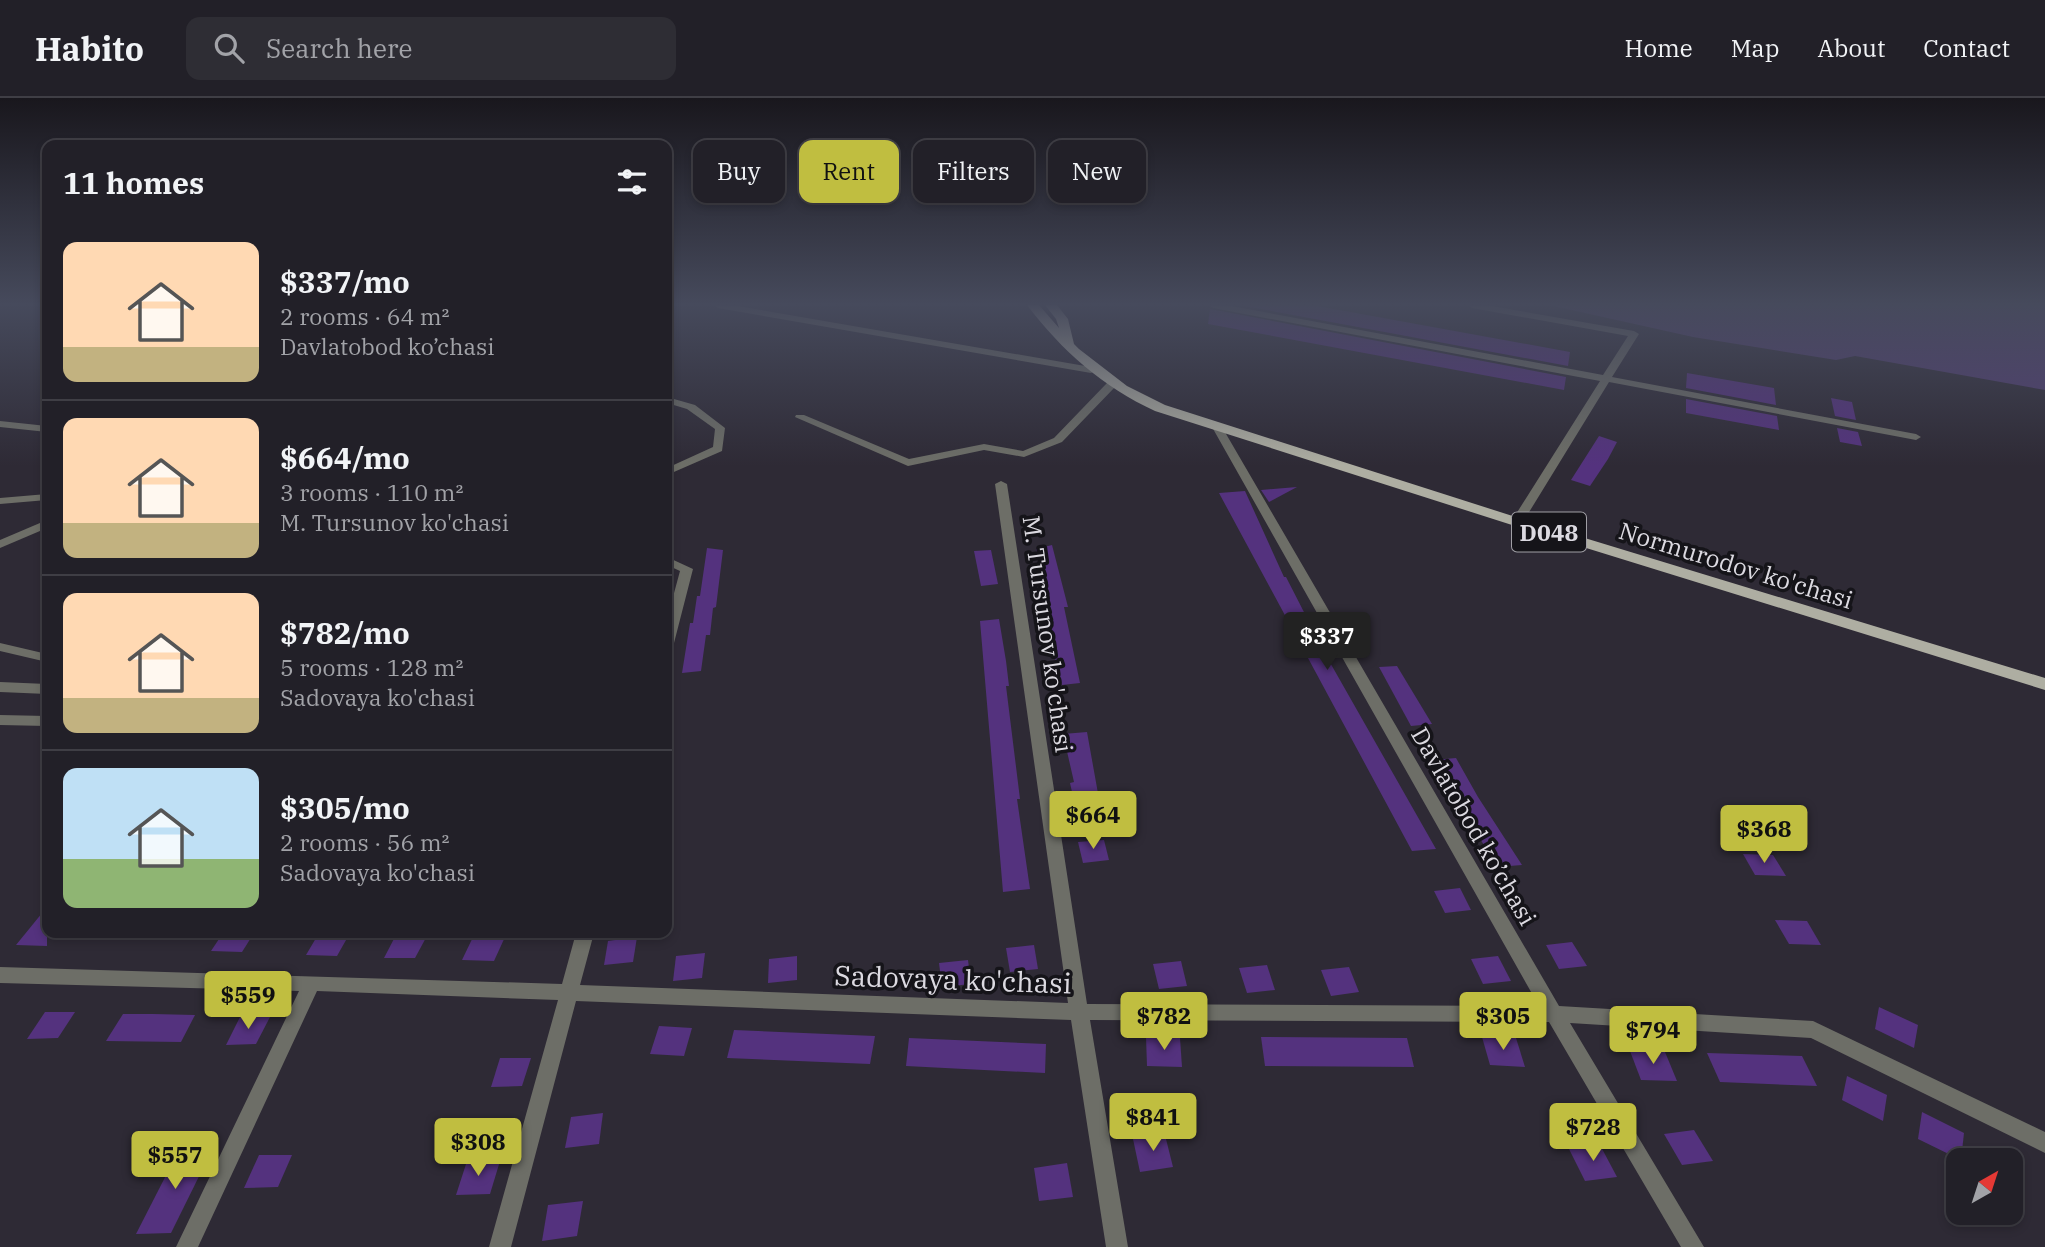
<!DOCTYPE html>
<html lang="en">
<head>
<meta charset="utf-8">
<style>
	:root { --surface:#222028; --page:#2e2d34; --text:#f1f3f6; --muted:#a2a3a8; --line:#3f3e45; --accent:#c0be40 }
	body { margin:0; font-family:"IBM Plex Serif",serif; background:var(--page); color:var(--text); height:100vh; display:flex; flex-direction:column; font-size:26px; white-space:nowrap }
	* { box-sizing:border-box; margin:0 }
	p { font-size:23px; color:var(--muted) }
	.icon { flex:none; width:38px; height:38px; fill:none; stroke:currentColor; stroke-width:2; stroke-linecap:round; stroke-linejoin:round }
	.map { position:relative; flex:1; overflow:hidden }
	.side { position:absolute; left:42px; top:42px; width:630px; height:798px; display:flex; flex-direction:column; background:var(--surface); border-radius:14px; box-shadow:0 4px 10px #0003,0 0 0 2px var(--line) }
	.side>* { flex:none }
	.banner { position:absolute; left:693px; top:42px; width:665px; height:63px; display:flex; gap:14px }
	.needle { width:46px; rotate:39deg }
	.tools { position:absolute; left:1946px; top:1050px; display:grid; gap:14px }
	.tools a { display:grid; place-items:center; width:77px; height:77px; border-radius:14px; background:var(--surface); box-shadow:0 4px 10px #0003,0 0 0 2px var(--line); font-size:35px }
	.price { position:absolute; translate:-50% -60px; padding:0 16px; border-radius:7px; background:var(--accent); color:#111; font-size:23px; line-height:46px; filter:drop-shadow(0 2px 4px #0008) }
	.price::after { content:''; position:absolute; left:50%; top:42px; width:21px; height:16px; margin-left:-10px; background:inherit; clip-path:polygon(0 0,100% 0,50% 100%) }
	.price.current { background:#222; color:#fff }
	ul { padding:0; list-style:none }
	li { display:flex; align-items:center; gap:21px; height:175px; padding:0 21px }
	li+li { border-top:2px solid var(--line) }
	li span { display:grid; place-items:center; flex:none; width:196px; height:140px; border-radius:14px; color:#555 }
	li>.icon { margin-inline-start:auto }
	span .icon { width:84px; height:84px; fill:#fffc; stroke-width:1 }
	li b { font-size:30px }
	h2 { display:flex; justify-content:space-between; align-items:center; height:84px; padding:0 21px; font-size:30px }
	.tag { padding:0 24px; border-radius:14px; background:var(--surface); box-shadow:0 4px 10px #0003,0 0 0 2px var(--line); font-size:24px; line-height:63px }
	.tag.current { background:var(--accent); color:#111 }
	header { display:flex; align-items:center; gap:42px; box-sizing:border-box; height:98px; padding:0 35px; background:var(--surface); border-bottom:2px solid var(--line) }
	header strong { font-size:33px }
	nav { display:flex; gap:38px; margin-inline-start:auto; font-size:24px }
	.search { width:490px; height:63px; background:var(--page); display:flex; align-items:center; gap:18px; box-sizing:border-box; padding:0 24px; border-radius:14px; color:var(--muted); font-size:26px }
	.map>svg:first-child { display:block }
</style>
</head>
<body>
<header>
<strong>Habito</strong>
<div class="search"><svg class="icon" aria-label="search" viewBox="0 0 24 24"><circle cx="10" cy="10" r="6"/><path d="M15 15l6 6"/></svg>Search here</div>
<nav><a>Home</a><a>Map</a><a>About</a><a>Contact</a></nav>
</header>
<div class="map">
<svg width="2045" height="1149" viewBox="0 0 2045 1149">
	<rect width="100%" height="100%" fill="#2e2a35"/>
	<polygon fill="#533e74" points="1549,207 2045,207 2045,292 1855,258 1836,262 1693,239"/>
	<g fill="#54327e">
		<polygon points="1239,207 1312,207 1570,254 1568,268"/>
		<polygon points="1210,211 1566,279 1564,292 1208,226"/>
		<polygon points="1687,275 1774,290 1776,307 1686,290"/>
		<polygon points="1831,300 1852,304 1856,322 1835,318"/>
		<polygon points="1686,301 1777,318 1779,332 1686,315"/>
		<polygon points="1837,330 1858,334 1862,348 1840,344"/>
		<polygon points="1599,338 1617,344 1608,361 1590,388 1571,382"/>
		<polygon points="1297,389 1269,404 1261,392"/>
		<polygon points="1245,393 1284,479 1286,479 1328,561 1436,751 1412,753 1219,395"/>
		<polygon points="1052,447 1068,509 1064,509 1080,585 1062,587 1049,537 1053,537 1036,451"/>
		<polygon points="707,450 723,452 716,509 713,510 710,537 706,537 701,573 682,575 690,525 693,525 697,498 700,498"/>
		<polygon points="991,452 998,486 981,488 974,453"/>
		<polygon points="999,521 1006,563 1009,588 1006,588 1020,701 1017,701 1030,791 1003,794 980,523"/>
		<polygon points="1397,568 1432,626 1411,628 1379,569"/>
		<polygon points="1087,634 1099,701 1074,703 1070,685 1074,684 1063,636"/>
		<polygon points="1456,660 1478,699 1522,767 1497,769 1433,662"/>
		<polygon points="1104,742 1109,762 1083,765 1078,744"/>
		<polygon points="1743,756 1773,757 1786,778 1755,777"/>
		<polygon points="1460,790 1471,812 1445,815 1434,793"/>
		<polygon points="47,809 47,848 16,847"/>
		<polygon points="1775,822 1807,823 1821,847 1789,846"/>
		<polygon points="223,835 254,835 242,854 211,853"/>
		<polygon points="319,835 350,835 337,858 306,857"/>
		<polygon points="397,835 428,836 415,860 384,860"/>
		<polygon points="474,837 505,839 494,863 462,862"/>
		<polygon points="637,839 633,864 604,867 608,843"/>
		<polygon points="1572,844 1587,868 1559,871 1546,847"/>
		<polygon points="1034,847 1038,871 1010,874 1006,850"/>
		<polygon points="705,855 702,880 673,883 676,858"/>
		<polygon points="797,858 797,882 768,885 769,861"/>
		<polygon points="1498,858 1511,883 1483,886 1471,861"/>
		<polygon points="968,862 971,886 942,889 939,865"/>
		<polygon points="1181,863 1187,888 1159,891 1153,866"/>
		<polygon points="1267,867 1275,892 1247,895 1239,870"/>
		<polygon points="1349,869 1359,894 1331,898 1321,872"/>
		<polygon points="1879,909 1918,927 1914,950 1875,931"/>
		<polygon points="45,914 75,914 58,940 27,941"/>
		<polygon points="123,916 153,916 195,917 181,944 106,943"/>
		<polygon points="240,919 270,919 256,946 226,947"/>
		<polygon points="659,928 692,930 684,958 650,956"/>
		<polygon points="734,932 875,938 870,966 727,960"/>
		<polygon points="1146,939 1180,940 1182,969 1147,968"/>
		<polygon points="1261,939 1407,940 1414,969 1265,968"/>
		<polygon points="1482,939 1516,940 1525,969 1490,967"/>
		<polygon points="909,940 1046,946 1045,975 906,968"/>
		<polygon points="1630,953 1665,954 1677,983 1641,982"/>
		<polygon points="1707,955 1802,958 1817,988 1720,984"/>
		<polygon points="500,960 531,960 522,988 491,989"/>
		<polygon points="1847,978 1887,997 1883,1023 1842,1002"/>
		<polygon points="1922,1014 1964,1035 1961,1062 1918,1041"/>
		<polygon points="603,1015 599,1046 565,1050 571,1019"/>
		<polygon points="1694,1032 1713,1063 1682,1067 1664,1036"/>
		<polygon points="1165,1037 1173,1069 1140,1074 1133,1041"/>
		<polygon points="1600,1047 1617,1079 1585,1083 1569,1051"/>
		<polygon points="180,1050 213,1050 171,1135 136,1136"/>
		<polygon points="259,1057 292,1057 278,1089 244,1090"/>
		<polygon points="467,1063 500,1063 490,1096 456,1097"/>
		<polygon points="1067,1065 1073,1099 1039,1103 1034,1070"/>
		<polygon points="583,1103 577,1138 542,1143 548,1107"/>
	</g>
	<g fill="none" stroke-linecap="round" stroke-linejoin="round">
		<g fill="#6d6e67" fill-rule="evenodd">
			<polygon points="714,207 732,207 1091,269 1096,272 1091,275 718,210"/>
			<polygon points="1209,207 1226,207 1603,277 1628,238 1472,210 1468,207 1486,207 1634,233 1639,236 1612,279 1916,336 1921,339 1916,342 1609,284 1523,424 1517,428 1511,424 1600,283 1213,210"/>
			<polygon points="1111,284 1116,287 1115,289 1062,344 1024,359 984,352 908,368 795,319 796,317 804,317 909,361 984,346 1023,353 1054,340 1107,285"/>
			<polygon points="667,299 695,307 725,330 722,353 667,377 667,370 713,349 715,331 687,311 667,305"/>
			<polygon points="0,323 47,328 47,334 0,329"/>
			<polygon points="1217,326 1222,329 1559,908 1813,923 2045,1034 2045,1055 1811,940 1570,925 1704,1149 1681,1149 1549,924 1090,922 1128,1149 1106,1149 1071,922 576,903 511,1149 489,1149 558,902 317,893 198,1149 176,1149 299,893 0,885 0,869 562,886 576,835 594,835 580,887 1068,905 995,386 1001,383 1007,386 1087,906 1539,908 1212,329"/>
			<polygon points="47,396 47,402 0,406 0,400"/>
			<polygon points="47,422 47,430 0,450 0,442"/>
			<polygon points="667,459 693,471 674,545 667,549 667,521 680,473 667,467"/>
			<polygon points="0,545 47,556 47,564 0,553"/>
			<polygon points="0,584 47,586 47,596 0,594"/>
			<polygon points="0,617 47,618 47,628 0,627"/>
		</g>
		<path fill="#aeaea2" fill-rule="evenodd" d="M 1027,207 L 1039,207 L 1059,230 L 1056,221 L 1045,207 L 1057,207 L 1068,221 L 1074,246 L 1079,251 L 1127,288 L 1165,307 L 1522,421 L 2045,580 L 2045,592 L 1512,427 L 1155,313 C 1103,289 1062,253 1027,207 Z"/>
	</g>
	<linearGradient id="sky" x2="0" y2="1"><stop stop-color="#19171d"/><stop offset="0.56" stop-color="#464a5c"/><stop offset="1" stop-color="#464a5c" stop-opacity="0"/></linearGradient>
	<rect width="2045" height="368" fill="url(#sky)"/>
	<g text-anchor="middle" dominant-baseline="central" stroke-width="7" stroke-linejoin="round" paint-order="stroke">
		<rect fill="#151419" stroke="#a09fa5" stroke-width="2" x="1512" y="414.5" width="74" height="39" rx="5"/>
		<g font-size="23" font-weight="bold" fill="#dcdae1">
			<text x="1549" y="434">D048</text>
		</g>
		<g font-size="24" fill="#dcdae1" stroke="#151419">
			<text transform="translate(1736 467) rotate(17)">Normurodov ko'chasi</text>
			<text transform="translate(1048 536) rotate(82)">M. Tursunov ko'chasi</text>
			<text transform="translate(1474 728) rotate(60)">Davlatobod ko’chasi</text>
		</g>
		<g font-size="28" fill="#dcdae1" stroke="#151419">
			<text transform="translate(953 881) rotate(2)">Sadovaya ko'chasi</text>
		</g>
	</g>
</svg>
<div class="tools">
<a><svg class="needle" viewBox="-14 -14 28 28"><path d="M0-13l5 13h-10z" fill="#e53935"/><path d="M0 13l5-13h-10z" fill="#a2a3a8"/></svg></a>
</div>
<b class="price current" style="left:1327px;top:574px">$337</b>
<b class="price" style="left:1093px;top:753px">$664</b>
<b class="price" style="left:1764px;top:767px">$368</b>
<b class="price" style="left:248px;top:933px">$559</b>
<b class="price" style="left:1164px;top:954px">$782</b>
<b class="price" style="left:1503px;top:954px">$305</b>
<b class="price" style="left:1653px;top:968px">$794</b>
<b class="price" style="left:1153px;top:1055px">$841</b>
<b class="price" style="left:1593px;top:1065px">$728</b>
<b class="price" style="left:478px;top:1080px">$308</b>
<b class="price" style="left:175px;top:1093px">$557</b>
<div class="banner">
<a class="tag">Buy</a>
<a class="tag current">Rent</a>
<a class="tag">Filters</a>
<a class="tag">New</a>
</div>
<section class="side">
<h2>11 homes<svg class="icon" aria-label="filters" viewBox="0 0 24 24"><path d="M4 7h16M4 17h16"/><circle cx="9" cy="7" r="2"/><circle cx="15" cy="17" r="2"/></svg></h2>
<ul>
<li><span style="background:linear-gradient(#ffd9b3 75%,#c2b280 0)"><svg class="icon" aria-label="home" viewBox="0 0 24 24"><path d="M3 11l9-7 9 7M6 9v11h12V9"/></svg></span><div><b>$337/mo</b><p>2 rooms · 64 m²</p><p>Davlatobod ko’chasi</p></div></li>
<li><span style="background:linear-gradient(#ffd9b3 75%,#c2b280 0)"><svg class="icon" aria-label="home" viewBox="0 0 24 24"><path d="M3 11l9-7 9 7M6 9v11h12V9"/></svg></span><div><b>$664/mo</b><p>3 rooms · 110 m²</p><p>M. Tursunov ko'chasi</p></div></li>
<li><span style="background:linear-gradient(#ffd9b3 75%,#c2b280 0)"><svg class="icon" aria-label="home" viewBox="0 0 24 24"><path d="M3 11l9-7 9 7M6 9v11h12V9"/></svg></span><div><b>$782/mo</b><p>5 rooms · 128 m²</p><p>Sadovaya ko'chasi</p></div></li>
<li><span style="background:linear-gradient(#bfe0f5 65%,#8fb573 0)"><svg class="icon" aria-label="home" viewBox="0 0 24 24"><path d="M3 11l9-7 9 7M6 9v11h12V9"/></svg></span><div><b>$305/mo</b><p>2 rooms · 56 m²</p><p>Sadovaya ko'chasi</p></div></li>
</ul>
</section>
</div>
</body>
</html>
